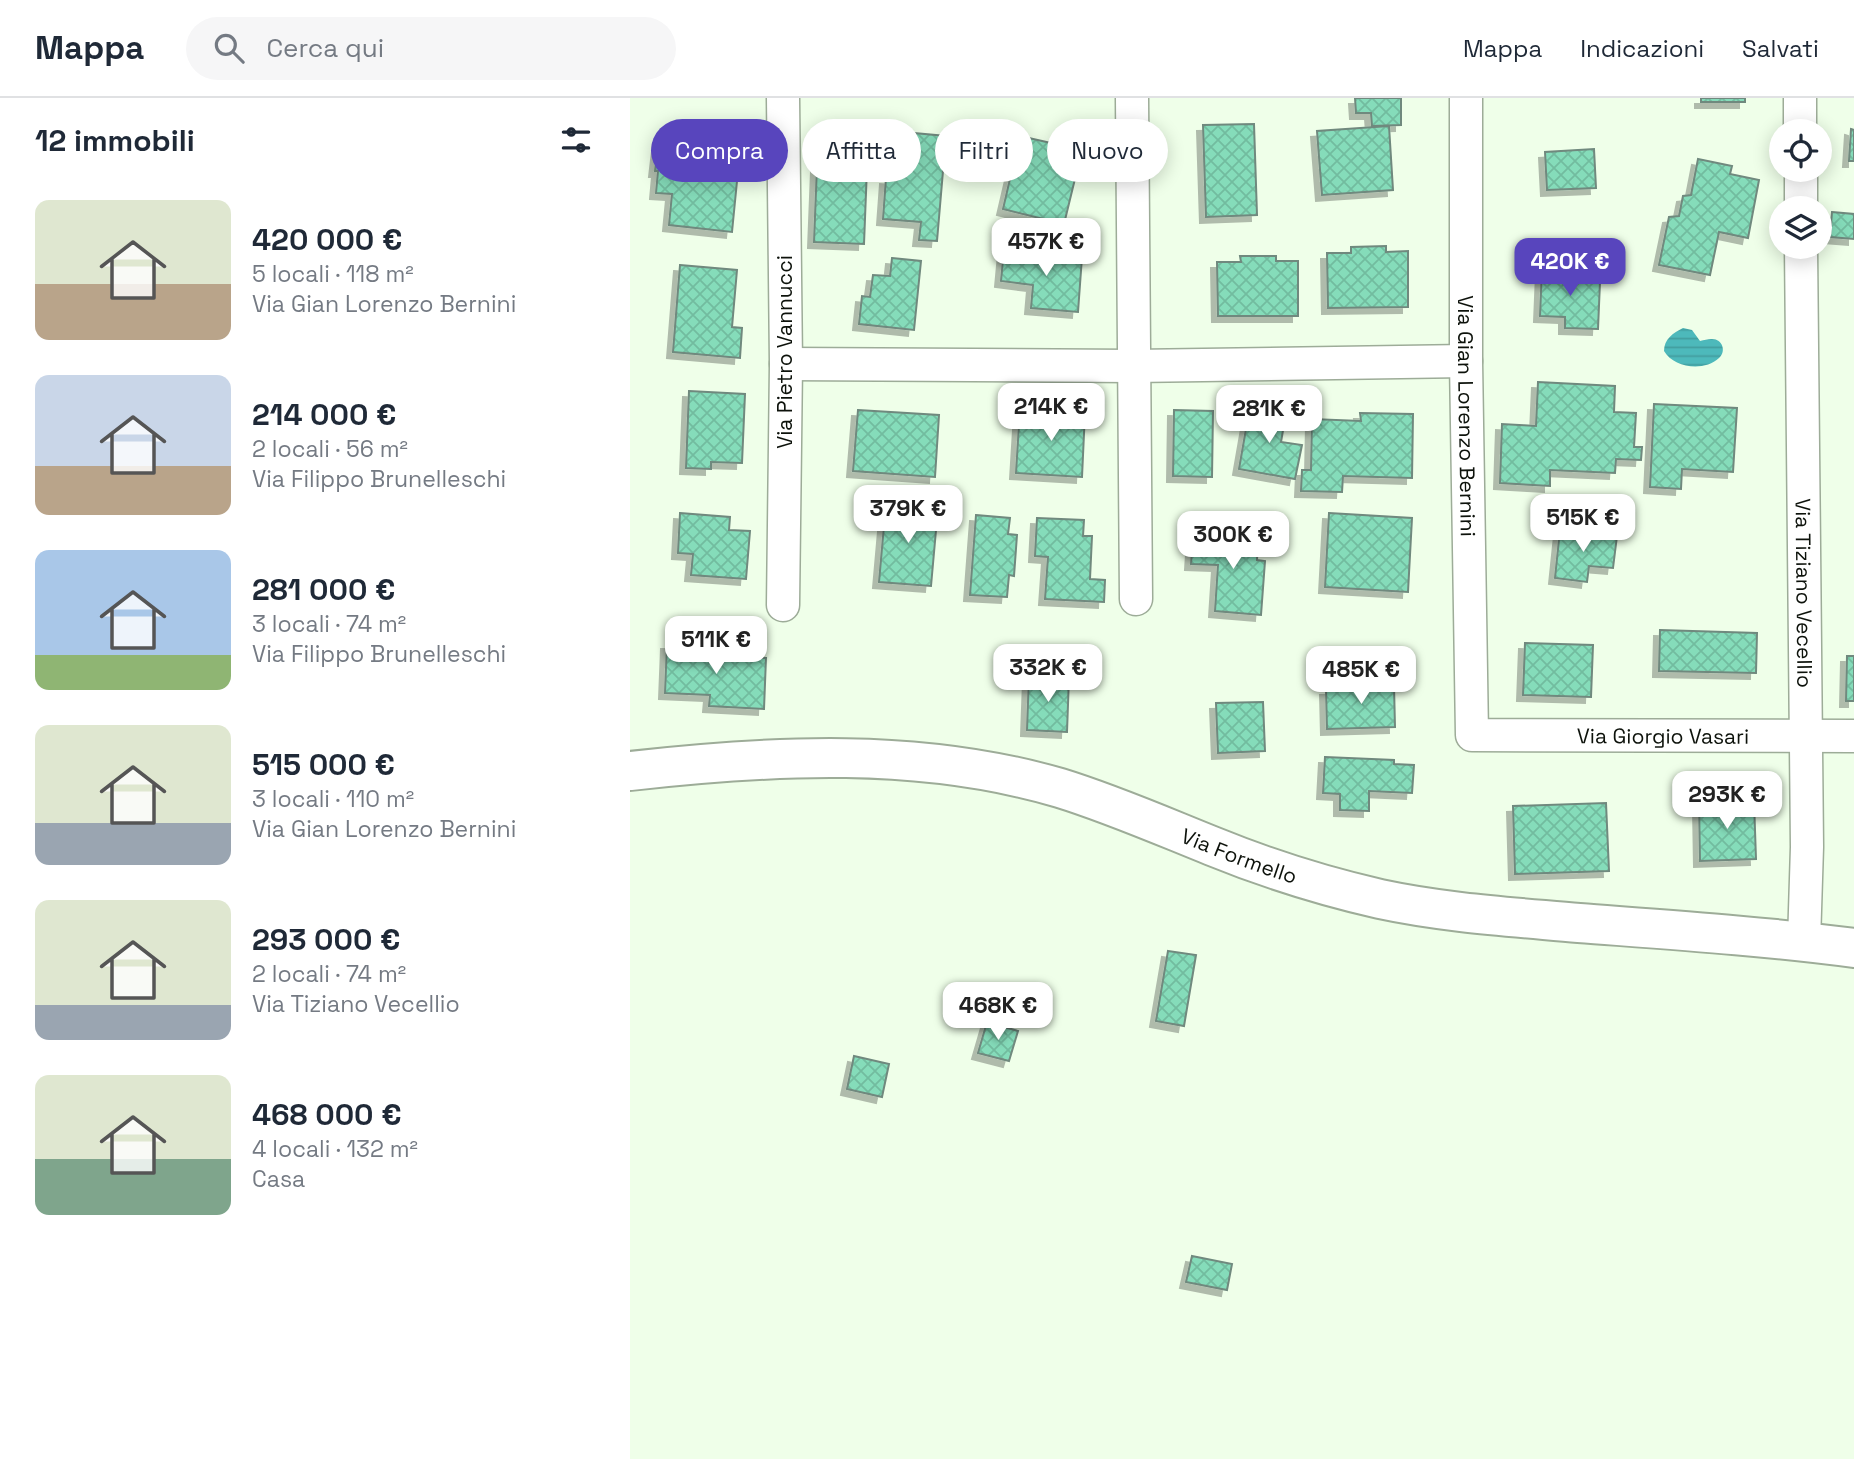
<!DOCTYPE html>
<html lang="it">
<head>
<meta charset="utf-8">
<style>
	:root { --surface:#fff; --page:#f6f6f7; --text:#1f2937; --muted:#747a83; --line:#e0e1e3; --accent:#5845bd }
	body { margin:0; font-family:"Space Grotesk",sans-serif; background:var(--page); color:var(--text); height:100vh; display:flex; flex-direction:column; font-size:26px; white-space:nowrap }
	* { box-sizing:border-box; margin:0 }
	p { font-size:23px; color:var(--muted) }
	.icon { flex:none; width:38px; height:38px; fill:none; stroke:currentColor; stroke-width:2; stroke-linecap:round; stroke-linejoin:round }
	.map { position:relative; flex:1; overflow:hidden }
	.sheet { display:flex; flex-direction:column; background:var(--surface); width:630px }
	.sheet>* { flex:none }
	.banner { position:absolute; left:21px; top:21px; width:665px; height:63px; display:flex; gap:14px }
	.fabs { position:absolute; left:1139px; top:21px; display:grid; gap:14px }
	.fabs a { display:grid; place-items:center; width:63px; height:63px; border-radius:50%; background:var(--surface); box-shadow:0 4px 18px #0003; font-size:35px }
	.price { position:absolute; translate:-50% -60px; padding:0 16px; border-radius:14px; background:#fff; color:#222; font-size:23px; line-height:46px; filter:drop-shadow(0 2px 4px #0008) }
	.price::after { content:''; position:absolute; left:50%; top:42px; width:21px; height:16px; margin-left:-10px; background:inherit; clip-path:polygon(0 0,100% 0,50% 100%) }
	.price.selected { background:var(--accent); color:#fff }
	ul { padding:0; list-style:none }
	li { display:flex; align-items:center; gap:21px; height:175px; padding:0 35px }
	li span { display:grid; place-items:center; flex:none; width:196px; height:140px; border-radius:14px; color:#555 }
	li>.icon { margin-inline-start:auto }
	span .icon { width:84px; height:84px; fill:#fffc; stroke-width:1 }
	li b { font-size:30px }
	h2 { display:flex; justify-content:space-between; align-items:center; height:84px; padding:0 35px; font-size:30px }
	.pill { padding:0 24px; border-radius:32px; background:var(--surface); box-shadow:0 4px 18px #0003; font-size:24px; line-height:63px }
	.pill.selected { background:var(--accent); color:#fff }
	header { display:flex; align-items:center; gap:42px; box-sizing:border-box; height:98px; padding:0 35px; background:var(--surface); border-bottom:2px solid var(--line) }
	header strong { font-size:33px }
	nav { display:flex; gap:38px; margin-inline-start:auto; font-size:24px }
	.search { width:490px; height:63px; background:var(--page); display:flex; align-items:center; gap:18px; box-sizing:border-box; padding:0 24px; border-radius:38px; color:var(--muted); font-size:26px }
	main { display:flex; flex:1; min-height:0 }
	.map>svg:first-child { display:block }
</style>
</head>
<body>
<header>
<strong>Mappa</strong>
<div class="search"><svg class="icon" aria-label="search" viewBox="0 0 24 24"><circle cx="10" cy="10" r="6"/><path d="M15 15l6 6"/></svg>Cerca qui</div>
<nav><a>Mappa</a><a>Indicazioni</a><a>Salvati</a></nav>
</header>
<main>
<section class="sheet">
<h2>12 immobili<svg class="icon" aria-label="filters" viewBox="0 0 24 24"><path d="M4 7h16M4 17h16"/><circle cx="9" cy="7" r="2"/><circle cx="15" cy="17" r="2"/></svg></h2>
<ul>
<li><span style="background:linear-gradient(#dfe7d0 60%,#b9a48a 0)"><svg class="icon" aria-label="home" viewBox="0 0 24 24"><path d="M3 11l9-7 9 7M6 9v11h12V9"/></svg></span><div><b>420 000 €</b><p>5 locali · 118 m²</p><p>Via Gian Lorenzo Bernini</p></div></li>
<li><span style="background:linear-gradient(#c9d6e8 65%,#b9a48a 0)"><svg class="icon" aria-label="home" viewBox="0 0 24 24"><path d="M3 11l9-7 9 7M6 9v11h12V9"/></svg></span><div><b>214 000 €</b><p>2 locali · 56 m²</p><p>Via Filippo Brunelleschi</p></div></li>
<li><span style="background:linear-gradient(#a9c7e8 75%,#8fb573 0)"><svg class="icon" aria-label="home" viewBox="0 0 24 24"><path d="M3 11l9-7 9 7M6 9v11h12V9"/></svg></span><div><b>281 000 €</b><p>3 locali · 74 m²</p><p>Via Filippo Brunelleschi</p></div></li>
<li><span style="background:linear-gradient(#dfe7d0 70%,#9aa5b1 0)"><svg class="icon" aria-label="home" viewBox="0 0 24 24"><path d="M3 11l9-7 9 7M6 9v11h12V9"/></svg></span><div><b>515 000 €</b><p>3 locali · 110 m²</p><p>Via Gian Lorenzo Bernini</p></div></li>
<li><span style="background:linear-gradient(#dfe7d0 75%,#9aa5b1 0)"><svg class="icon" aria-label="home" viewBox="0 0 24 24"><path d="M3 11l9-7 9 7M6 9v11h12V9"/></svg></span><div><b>293 000 €</b><p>2 locali · 74 m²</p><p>Via Tiziano Vecellio</p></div></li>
<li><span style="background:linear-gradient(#dfe7d0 60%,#7fa58c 0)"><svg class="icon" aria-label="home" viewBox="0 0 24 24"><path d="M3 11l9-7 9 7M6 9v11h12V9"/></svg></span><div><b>468 000 €</b><p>4 locali · 132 m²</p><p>Casa</p></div></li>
</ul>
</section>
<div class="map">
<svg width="1224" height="1361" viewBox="0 0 1224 1361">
	<defs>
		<pattern id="water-rules" width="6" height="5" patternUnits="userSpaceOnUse" patternTransform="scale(1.75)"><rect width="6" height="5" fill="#4db9bb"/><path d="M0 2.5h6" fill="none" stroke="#429e9f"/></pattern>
		<pattern id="building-cross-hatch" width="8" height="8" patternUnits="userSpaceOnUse" patternTransform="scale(1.75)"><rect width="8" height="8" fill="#85dcba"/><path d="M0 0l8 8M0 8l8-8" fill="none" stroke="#72bc9f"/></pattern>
		<filter id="shadow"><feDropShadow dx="-6" dy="6" stdDeviation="0" flood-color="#0004"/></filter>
	</defs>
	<rect width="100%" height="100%" fill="#efffe9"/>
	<path fill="url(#water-rules)" d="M 1053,230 L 1062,232 L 1070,243 C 1074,242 1078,241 1081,241 C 1092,240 1097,253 1089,260 C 1074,274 1044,270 1034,253 C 1034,241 1043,235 1053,230 Z"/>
	<g fill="url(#building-cross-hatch)" stroke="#70897e" stroke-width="2" filter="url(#shadow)">
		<polygon points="725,0 771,0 771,27 742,28 741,15 726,15"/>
		<rect x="1071" y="0" width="44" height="4"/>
		<polygon points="624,26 627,117 576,119 573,27"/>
		<polygon points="759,28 763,92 692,97 687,33"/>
		<polygon points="1221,31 1224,32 1224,63 1219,63"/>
		<polygon points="273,34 316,38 307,143 289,142 291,124 253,121 256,80 269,81"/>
		<polygon points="390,38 452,52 434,126 373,111"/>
		<polygon points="29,39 97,46 95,72 108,73 102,134 39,127 42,96 26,95 28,73 25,73"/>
		<polygon points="188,42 238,44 234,146 184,144"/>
		<polygon points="964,51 966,90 917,92 915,54"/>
		<polygon points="1068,61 1102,68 1100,76 1129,82 1118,140 1089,134 1080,177 1029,167 1039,119 1049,118 1053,98 1061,97"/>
		<polygon points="1202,114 1224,116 1224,141 1200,139"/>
		<polygon points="756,148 756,154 778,153 778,209 698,210 697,155 721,155 721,149"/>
		<polygon points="374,151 452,159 448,214 401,210 403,187 371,183"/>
		<polygon points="610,158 646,158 646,163 668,163 668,218 588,218 587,164 611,164"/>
		<polygon points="262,160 291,163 284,232 229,226 232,198 240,199 243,177 260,178"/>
		<polygon points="50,167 107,172 102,229 112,230 110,260 43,254"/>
		<polygon points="912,170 951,172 951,184 970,184 968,231 935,230 935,219 910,218"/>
		<polygon points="908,284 985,288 984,314 1006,315 1004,349 1012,349 1011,362 986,361 985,375 920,372 920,388 870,385 872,326 906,328"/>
		<polygon points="59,293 115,296 112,365 81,364 81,371 56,370"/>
		<polygon points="1024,306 1107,310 1103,374 1052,371 1051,391 1020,389"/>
		<polygon points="620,308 656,315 651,344 672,347 665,381 609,371"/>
		<polygon points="390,310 455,314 452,379 386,375"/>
		<polygon points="228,312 309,317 305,379 223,373"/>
		<polygon points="544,312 583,313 582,379 543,378"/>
		<polygon points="730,315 783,316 782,380 713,378 712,394 671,393 672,372 681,372 682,321 731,323"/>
		<polygon points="256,405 308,410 301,488 249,484"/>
		<polygon points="50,415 100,419 99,432 120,433 116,481 61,477 63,456 48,455"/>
		<polygon points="699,415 782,420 778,494 695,489"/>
		<polygon points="346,417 380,420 378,436 387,437 384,478 379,477 377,499 340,497"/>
		<polygon points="407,420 454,422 453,438 462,438 460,481 475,482 474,504 415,501 418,459 405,458"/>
		<polygon points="930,432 987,438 983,470 959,468 957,484 925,480"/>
		<polygon points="563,435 628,440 627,462 635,463 631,517 585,513 588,467 561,466"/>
		<polygon points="1030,532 1127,535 1126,575 1029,573"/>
		<polygon points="37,545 77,546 76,557 136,560 134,611 79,608 80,597 35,595"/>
		<polygon points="895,545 963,547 961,599 893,597"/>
		<polygon points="1217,558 1224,558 1224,603 1216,603"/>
		<polygon points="399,577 439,579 437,634 397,632"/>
		<polygon points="742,578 742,589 764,588 765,629 697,631 696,591 718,591 718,579"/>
		<polygon points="633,604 635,653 588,655 586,605"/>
		<polygon points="695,659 764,662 764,666 784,667 782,695 739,693 739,713 710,712 710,696 693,695"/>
		<polygon points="1124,703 1126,761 1070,763 1069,704"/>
		<polygon points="976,705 979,773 885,776 883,708"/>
		<polygon points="538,853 566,857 554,928 526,923"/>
		<polygon points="357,924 388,933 379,963 348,955"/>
		<polygon points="224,958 259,966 252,999 217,991"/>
		<polygon points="562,1158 602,1166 597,1192 556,1184"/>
	</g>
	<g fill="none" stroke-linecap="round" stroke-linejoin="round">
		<g stroke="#9dac98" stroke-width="35">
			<g id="minor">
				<polyline points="502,0 506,501"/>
				<path id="s1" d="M 836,0 L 836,263 L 842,637 L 1224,638"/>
				<polyline points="1170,0 1170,33"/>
				<polyline points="1171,72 1171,110"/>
				<path id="s2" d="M 1171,149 L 1177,749 L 1174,844"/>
				<polyline points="156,266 504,268 836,263"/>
				<polyline points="153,507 156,266 153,0"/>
			</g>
		</g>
		<g stroke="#9dac98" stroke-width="42">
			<g id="secondary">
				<path id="s3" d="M 0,673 C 143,657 290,649 430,690 C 482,706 532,728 582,748 C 636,770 693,788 750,801 C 815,815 883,819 949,825 C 1041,832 1133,838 1224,850"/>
			</g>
		</g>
		<use href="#minor" stroke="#fff" stroke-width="32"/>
		<use href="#secondary" stroke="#fff" stroke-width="38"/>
	</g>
	<g text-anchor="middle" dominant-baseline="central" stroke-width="5" stroke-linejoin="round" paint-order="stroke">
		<g font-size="21" fill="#0d120b" stroke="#fff">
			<text transform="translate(154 254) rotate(-90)">Via Pietro Vannucci</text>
			<text stroke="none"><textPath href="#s1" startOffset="318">Via Gian Lorenzo Bernini</textPath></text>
			<text stroke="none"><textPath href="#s2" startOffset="346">Via Tiziano Vecellio</textPath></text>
			<text stroke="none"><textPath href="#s1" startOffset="828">Via Giorgio Vasari</textPath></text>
			<text stroke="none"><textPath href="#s3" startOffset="625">Via Formello</textPath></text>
		</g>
	</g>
</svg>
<div class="fabs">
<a><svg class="icon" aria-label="locate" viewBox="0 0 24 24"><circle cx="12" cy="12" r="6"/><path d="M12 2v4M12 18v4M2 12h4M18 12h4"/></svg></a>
<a><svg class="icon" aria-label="layers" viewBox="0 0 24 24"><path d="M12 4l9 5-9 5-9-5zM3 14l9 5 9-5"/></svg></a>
</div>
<b class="price" style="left:416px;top:180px">457K €</b>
<b class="price selected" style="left:940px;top:200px">420K €</b>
<b class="price" style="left:421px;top:345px">214K €</b>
<b class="price" style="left:639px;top:347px">281K €</b>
<b class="price" style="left:278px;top:447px">379K €</b>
<b class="price" style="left:953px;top:456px">515K €</b>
<b class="price" style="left:603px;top:473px">300K €</b>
<b class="price" style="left:86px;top:578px">511K €</b>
<b class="price" style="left:418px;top:606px">332K €</b>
<b class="price" style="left:731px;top:608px">485K €</b>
<b class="price" style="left:1097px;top:733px">293K €</b>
<b class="price" style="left:368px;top:944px">468K €</b>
<div class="banner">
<a class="pill selected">Compra</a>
<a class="pill">Affitta</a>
<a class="pill">Filtri</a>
<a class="pill">Nuovo</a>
</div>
</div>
</main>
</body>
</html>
